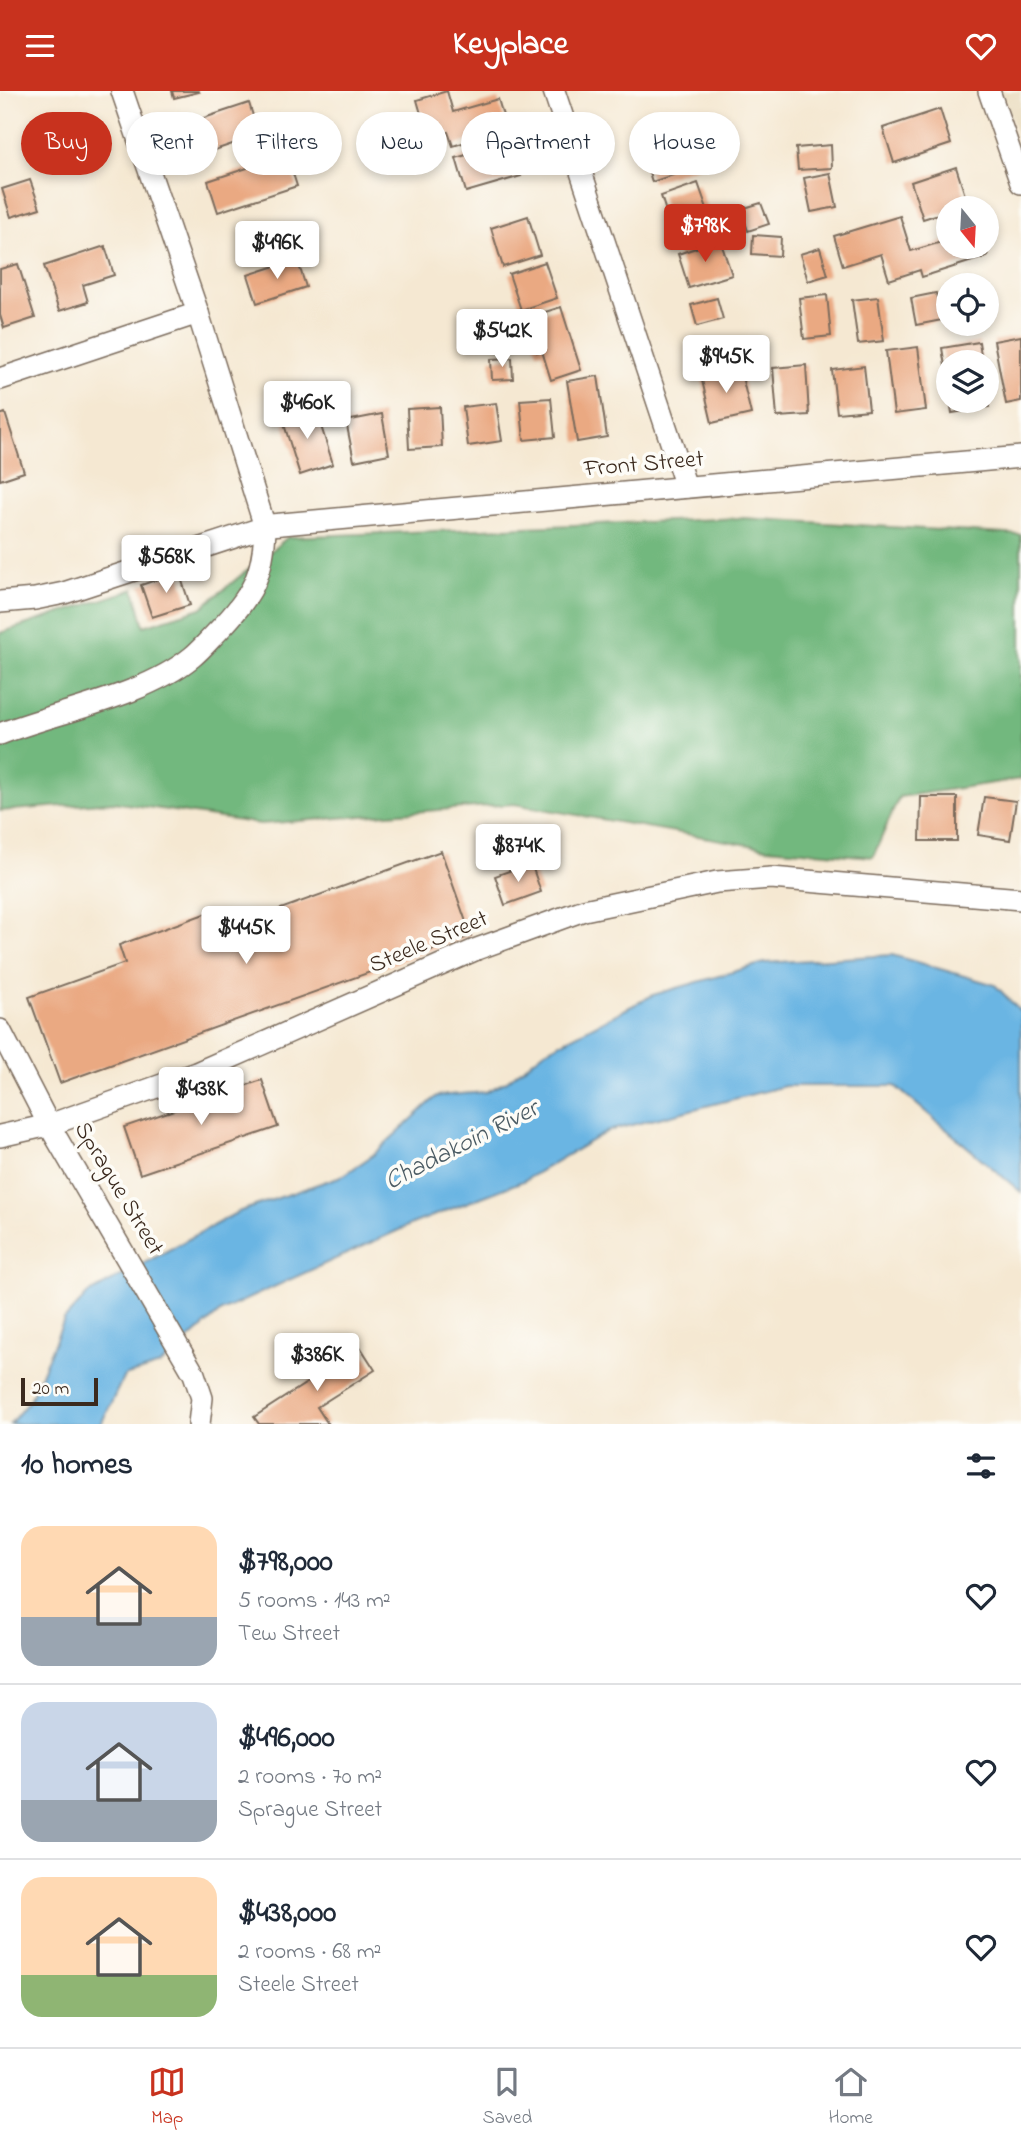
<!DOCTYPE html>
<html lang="en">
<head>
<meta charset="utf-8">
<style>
	:root { --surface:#fff; --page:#f2f2f3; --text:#1f2937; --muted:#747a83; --line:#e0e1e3; --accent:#c8321e }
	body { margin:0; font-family:"Indie Flower",sans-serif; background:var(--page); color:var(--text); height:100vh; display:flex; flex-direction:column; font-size:26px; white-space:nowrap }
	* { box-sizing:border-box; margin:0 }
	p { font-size:23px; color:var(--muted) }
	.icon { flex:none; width:38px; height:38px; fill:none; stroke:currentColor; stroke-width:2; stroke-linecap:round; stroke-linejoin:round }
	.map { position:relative; height:1333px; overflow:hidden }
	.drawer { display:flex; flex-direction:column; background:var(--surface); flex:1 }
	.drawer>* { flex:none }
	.banner { position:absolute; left:21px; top:21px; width:980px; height:63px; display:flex; gap:14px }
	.needle { width:46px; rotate:162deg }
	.buttons { position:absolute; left:936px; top:105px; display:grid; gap:14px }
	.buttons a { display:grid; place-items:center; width:63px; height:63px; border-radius:50%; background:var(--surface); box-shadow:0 4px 10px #0003; font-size:35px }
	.scale { position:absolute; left:21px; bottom:18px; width:77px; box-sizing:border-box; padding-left:7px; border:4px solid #3b2a1e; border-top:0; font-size:19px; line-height:24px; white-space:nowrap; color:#3b2a1e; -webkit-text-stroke:5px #fdfcf7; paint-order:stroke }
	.price { position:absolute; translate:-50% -60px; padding:0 16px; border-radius:7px; background:#fff; color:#222; font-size:23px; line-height:46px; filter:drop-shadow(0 2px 4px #0008) }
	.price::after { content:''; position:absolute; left:50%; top:42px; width:21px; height:16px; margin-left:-10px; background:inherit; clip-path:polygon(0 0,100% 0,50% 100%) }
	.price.selected { background:var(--accent); color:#fff }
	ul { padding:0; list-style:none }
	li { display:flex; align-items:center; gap:21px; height:175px; padding:0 21px }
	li+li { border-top:2px solid var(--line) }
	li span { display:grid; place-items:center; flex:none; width:196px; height:140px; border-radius:21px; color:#555 }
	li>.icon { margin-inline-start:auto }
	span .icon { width:84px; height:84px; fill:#fffc; stroke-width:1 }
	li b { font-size:30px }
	h2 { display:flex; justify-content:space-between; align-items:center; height:84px; padding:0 21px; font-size:30px }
	.tag { padding:0 24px; border-radius:32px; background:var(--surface); box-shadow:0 4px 10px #0003; font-size:24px; line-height:63px }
	.tag.selected { background:var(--accent); color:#fff }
	header { display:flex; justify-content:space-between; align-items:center; height:91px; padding:0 21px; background:var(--accent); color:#fff; font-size:32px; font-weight:700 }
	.dock { display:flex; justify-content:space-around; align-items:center; height:98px; border-top:2px solid var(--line); background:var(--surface); font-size:19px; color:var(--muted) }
	.dock a { display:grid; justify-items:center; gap:4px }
	.dock .selected { color:var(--accent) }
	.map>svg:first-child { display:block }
</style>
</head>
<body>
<header><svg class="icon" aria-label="menu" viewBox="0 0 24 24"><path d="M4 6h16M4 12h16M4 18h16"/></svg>Keyplace<svg class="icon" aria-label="heart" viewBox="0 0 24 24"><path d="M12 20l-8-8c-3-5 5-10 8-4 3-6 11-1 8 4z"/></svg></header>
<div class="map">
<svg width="1021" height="1333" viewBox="0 0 1021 1333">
	<rect width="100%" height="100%" fill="#fdfcf7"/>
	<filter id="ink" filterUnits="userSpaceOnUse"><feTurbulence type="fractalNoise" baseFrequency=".0143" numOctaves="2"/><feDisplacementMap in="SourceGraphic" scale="14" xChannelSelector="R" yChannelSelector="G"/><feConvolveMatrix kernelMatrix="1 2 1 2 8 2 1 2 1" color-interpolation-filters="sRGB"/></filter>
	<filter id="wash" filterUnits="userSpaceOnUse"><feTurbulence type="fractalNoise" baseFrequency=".00686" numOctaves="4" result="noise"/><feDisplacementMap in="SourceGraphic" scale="28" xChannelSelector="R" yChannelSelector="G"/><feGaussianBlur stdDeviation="1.57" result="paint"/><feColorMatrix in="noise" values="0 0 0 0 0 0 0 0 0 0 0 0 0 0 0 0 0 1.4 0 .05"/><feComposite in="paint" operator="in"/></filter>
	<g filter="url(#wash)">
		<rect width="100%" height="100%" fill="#f5e8d2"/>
		<polygon fill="#e8d9ba" points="1002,0 1021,0 1021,55"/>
		<polygon fill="#72b87e" stroke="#56714e" stroke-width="2" points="742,427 1021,444 1021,688 899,706 873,766 767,757 514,713 261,733 113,711 0,720 0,542 134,498 144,535 201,517 288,446"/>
		<polygon fill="#6ab5e3" stroke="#527080" stroke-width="2" points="892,864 995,894 1021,921 1021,1101 895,995 785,995 608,1040 523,1090 412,1133 221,1220 160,1274 124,1285 101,1333 10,1333 31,1307 64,1229 88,1203 238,1121 344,1084 373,1064 437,1005 486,1001 507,990 545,960 653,904 764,872"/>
		<g id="blocks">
			<g fill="#eaa982">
				<polygon points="172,0 198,0 199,1 174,7"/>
				<polygon points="447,0 453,21 498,8 507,38 453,55 448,41 428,47 417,9"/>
				<polygon points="249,12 259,44 203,63 192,31"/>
				<polygon points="940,18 951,53 894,72 883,37"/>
				<polygon points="690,46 700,75 652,91 643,61"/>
				<polygon points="511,51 521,85 466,101 456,67"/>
				<polygon points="831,54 832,77 798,79 796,57"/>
				<polygon points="287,64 297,95 218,121 208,90"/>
				<polygon points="956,76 968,114 948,117 948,120 923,128 911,91"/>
				<polygon points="830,82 837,116 811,121 804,87"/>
				<polygon points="30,89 40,117 11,126 2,98"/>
				<polygon points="698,92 710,126 672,139 661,105"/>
				<polygon points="761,112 769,133 748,140 741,118"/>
				<polygon points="528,125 540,164 503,176 491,137"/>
				<polygon points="900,125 911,160 948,149 948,156 985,156 988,165 922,186 920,179 889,189 881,163 843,175 834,145"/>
				<polygon points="753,144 781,146 780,165 752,163"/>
				<polygon points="720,149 732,184 689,197 678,163"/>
				<polygon points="105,155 114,184 83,194 88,211 59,220 44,175"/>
				<polygon points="820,157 828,184 808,190 800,163"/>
				<polygon points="297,168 306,196 257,212 248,184"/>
				<polygon points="545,171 557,207 521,219 509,183"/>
				<polygon points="18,173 35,227 4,237 0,224 0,178"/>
				<polygon points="936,202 942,229 916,234 911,207"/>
				<polygon points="827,204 831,245 804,248 799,207"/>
				<polygon points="878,206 884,250 858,253 852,209"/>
				<polygon points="717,207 723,228 697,235 691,214"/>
				<polygon points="561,216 581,279 551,289 542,260 537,261 526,227"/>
				<polygon points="1021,245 1021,310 1006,313 994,250"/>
				<polygon points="979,251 982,271 948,271 947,287 942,257"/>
				<polygon points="918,256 926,319 894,323 886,260"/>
				<polygon points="512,267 513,288 492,289 491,268"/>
				<polygon points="806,274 809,324 777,326 773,277"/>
				<polygon points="864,275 869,319 837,322 832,279"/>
				<polygon points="740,277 751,323 712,332 701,285"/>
				<polygon points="598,285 607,346 577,351 567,290"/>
				<polygon points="551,307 555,346 524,349 520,309"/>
				<polygon points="950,310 988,310 989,316 952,322"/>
				<polygon points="496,312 502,350 468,355 463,316"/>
				<polygon points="315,316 333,373 300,384 282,327"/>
				<polygon points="440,316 442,356 409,358 407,318"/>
				<polygon points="5,322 24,381 0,389 0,324"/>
				<polygon points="382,323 389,363 354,370 346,330"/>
				<polygon points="179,481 190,514 152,526 141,494"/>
				<polygon points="921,706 957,706 957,750 920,750"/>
				<polygon points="984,706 1016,710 1010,749 978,744"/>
				<polygon points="441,760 471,845 60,992 29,906 125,872 119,854 207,822 214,842"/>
				<polygon points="531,772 541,801 505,814 495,785"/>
				<polygon points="262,989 278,1036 140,1083 124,1036"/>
				<polygon points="361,1257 375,1279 317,1316 328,1333 259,1333 254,1326"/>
			</g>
		</g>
	</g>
	<g filter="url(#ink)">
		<use href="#blocks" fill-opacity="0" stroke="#7c6c5d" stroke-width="2"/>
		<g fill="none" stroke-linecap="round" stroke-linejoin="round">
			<g stroke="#7c6c5d" stroke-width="24">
				<g id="minor">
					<polyline points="554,0 686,396"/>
					<polyline points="989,0 1021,92"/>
					<polyline points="0,288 198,222"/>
					<polyline points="0,511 35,508 64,502 271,434 1021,366"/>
					<path d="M 0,643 C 59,620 143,606 192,566 C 202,558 210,548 219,539 C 252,505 264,484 265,436 L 198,222 L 122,0"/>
					<polyline points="0,939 49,1034 194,1283 202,1307 199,1333"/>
					<polyline points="0,1045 49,1034 196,982 477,858 584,819 717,791 771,787 1021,808"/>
				</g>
			</g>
			<use href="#minor" stroke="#fff" stroke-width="21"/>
		</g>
	</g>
	<g text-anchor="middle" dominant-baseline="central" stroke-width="7" stroke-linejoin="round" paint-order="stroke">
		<g font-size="24" fill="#3b2a1e" stroke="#fdfcf7">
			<text transform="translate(644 374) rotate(-5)">Front Street</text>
			<text transform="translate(429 852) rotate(-23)">Steele Street</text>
			<text transform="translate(118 1098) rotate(59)">Sprague Street</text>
		</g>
		<g font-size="26" font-style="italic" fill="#4b5b63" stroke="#fdfcf7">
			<text transform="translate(462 1055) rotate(-27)">Chadakoin River</text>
		</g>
	</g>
</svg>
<div class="buttons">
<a><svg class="needle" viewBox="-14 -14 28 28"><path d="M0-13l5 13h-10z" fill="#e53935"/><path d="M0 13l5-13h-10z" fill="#747a83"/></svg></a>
<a><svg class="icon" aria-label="locate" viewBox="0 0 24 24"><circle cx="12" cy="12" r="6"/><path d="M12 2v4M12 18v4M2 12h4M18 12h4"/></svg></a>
<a><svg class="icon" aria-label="layers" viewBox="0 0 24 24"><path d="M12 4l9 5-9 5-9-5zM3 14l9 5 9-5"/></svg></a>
</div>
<div class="scale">20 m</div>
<b class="price selected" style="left:705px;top:173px">$798K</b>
<b class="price" style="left:277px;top:190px">$496K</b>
<b class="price" style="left:502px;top:278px">$542K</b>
<b class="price" style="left:726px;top:304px">$945K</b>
<b class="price" style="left:307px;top:350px">$460K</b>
<b class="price" style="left:166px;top:504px">$568K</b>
<b class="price" style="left:518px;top:793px">$874K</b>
<b class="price" style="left:246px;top:875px">$445K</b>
<b class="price" style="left:201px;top:1036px">$438K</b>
<b class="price" style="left:317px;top:1302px">$386K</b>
<div class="banner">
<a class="tag selected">Buy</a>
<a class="tag">Rent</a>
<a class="tag">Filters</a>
<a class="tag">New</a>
<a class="tag">Apartment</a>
<a class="tag">House</a>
</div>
</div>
<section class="drawer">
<h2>10 homes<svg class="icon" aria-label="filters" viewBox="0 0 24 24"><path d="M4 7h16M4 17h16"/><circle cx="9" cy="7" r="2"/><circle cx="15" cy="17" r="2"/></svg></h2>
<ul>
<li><span style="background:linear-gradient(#ffd9b3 65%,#9aa5b1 0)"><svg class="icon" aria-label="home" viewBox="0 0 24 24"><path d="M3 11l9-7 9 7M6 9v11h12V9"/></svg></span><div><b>$798,000</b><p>5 rooms · 143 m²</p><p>Tew Street</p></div><svg class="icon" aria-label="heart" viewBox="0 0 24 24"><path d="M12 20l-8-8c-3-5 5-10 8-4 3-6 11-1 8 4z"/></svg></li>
<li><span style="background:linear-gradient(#c9d6e8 70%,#9aa5b1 0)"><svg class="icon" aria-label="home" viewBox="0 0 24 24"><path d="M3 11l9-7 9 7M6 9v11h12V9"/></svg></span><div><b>$496,000</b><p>2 rooms · 70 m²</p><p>Sprague Street</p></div><svg class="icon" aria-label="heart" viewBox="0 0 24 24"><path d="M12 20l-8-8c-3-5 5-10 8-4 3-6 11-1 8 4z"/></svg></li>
<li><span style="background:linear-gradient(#ffd9b3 70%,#8fb573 0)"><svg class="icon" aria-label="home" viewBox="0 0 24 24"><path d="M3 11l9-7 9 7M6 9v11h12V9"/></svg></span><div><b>$438,000</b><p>2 rooms · 68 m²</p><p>Steele Street</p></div><svg class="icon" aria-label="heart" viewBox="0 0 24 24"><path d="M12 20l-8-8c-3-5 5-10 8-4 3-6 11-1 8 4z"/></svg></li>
</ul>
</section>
<nav class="dock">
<a class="selected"><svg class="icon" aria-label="map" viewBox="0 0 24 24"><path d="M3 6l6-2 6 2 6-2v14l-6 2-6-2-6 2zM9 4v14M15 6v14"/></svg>Map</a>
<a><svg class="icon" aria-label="saved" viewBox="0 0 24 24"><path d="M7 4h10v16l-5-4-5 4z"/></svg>Saved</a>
<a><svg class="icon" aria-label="home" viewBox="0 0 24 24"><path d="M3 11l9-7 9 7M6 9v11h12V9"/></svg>Home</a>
</nav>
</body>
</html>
